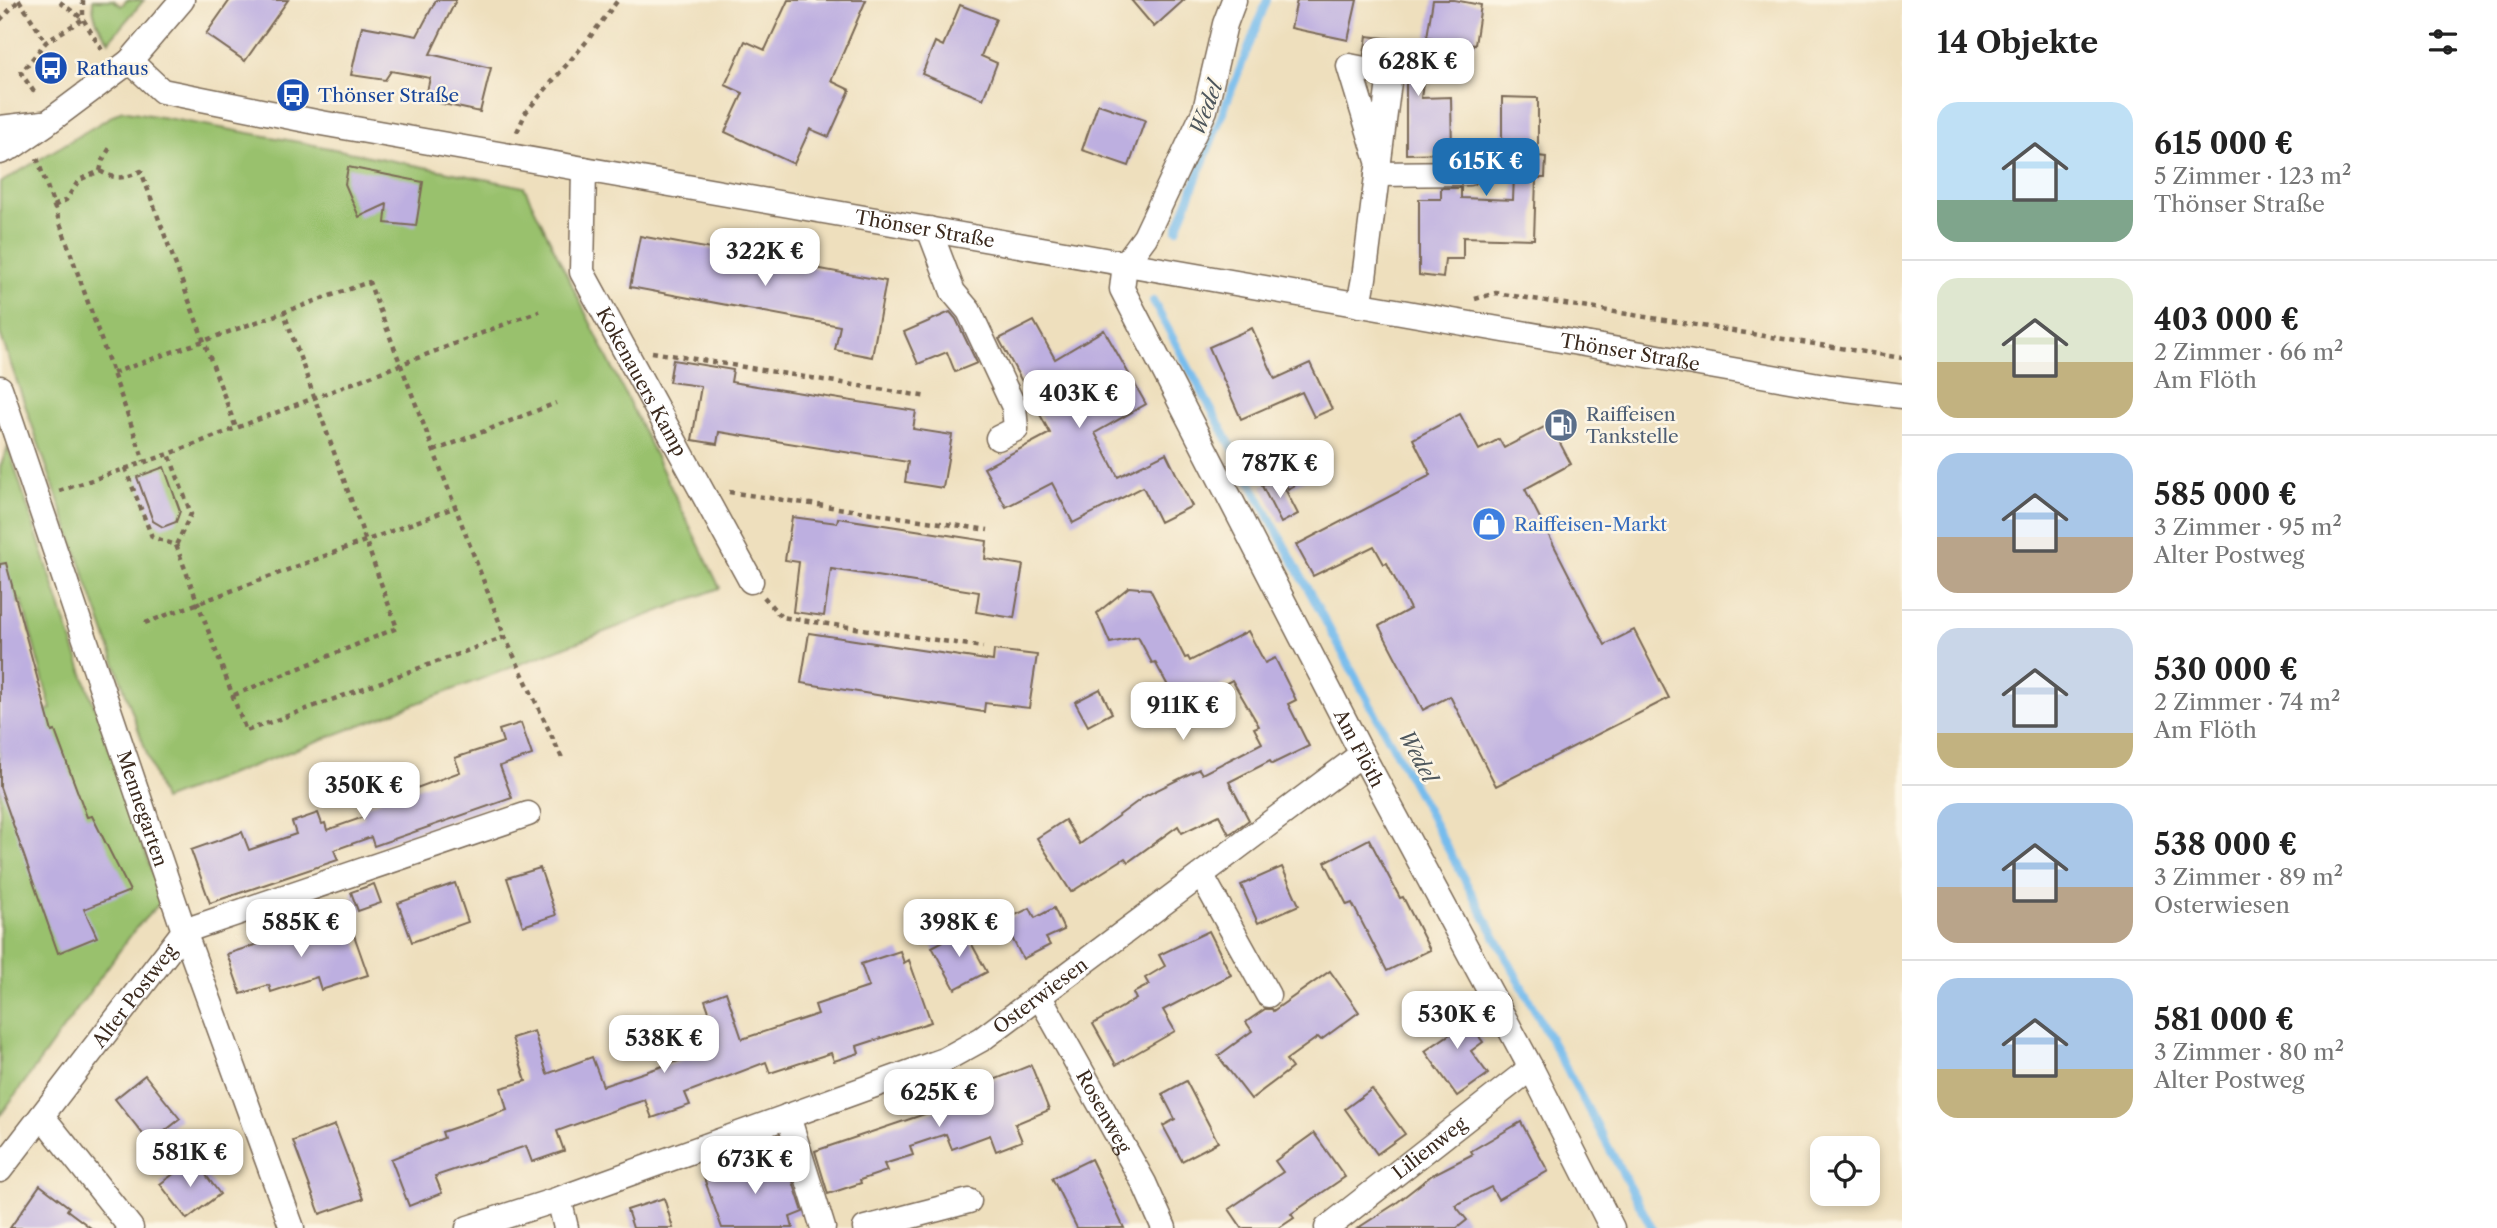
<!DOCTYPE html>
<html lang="de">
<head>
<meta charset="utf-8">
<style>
	:root { --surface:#fff; --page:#f2f2f2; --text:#222; --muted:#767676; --line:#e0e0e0; --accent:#1f6fb2 }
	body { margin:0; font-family:"Libre Caslon Text",serif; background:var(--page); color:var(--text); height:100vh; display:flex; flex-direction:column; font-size:26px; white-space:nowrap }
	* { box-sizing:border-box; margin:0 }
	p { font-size:23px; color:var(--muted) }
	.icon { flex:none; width:38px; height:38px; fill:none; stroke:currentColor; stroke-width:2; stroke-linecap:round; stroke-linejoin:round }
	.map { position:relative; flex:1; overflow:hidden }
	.side { display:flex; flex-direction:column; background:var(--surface); width:595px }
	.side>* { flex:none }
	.controls { position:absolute; left:1810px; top:1136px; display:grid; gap:14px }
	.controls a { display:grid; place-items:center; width:70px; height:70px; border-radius:14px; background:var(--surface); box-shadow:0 4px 10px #0003; font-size:35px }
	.price { position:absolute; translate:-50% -60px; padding:0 16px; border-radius:14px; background:#fff; color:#222; font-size:23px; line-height:46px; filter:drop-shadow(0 2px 4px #0008) }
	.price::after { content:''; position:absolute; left:50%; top:42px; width:21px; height:16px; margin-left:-10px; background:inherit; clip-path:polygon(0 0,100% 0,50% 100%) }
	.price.on { background:var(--accent); color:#fff }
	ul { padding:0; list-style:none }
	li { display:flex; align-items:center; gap:21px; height:175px; padding:0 35px }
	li+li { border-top:2px solid var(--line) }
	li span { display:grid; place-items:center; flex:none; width:196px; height:140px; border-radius:21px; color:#555 }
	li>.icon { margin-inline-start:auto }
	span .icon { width:84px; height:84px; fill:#fffc; stroke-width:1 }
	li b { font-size:30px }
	h2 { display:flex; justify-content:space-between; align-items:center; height:84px; padding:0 35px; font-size:30px }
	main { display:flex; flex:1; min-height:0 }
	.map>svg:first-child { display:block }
</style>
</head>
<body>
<main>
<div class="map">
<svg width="1902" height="1228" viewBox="0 0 1902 1228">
	<rect width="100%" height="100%" fill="#fcf5e5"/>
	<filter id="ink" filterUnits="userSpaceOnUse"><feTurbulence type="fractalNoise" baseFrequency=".0143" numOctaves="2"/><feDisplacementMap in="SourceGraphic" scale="14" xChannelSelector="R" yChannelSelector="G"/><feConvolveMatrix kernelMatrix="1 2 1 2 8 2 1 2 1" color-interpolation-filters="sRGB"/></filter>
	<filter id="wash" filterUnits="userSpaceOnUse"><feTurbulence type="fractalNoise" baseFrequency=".00686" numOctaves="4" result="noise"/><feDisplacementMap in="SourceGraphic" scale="28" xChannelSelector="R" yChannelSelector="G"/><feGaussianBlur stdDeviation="1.57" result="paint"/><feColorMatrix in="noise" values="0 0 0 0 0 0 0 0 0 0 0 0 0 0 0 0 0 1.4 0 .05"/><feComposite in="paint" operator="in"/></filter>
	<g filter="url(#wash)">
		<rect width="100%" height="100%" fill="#eedfbd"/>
		<g fill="#99c16d" stroke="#6a7646" stroke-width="2">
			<path d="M 93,0 L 113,0 L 121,6 L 127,0 L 144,0 L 109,41 C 99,28 92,17 93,0 Z"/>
			<polygon points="122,110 299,142 524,187 720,588 163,800 0,333 0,183"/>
			<polygon points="8,447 72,642 162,901 136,928 0,1116 0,725 51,709 22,601 0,610 0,467"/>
		</g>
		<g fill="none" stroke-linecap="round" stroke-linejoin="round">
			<g stroke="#76bced" stroke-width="8">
				<polyline points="1177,229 1267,0"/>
				<polyline points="1153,301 1652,1228"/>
			</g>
		</g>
		<g id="blocks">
			<g fill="#bdafe0">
				<polygon points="230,0 288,0 245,61 206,34"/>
				<polygon points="436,0 456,0 430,54 491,68 480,112 425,100 430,78 391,71 385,80 351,75 362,26 417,36"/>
				<polygon points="788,0 866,0 831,81 850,90 829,137 810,129 794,164 725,132 743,93 725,85 745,41 765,50"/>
				<polygon points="1131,0 1184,0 1154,27"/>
				<polygon points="1297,0 1357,0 1348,40 1291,28"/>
				<polygon points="1433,0 1454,0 1481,5 1475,45 1427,37"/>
				<polygon points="960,5 996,19 981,56 997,63 983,99 922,74 935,42 943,46"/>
				<polygon points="1367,36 1428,43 1421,98 1451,97 1452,153 1406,154 1406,67 1393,59 1364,54"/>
				<polygon points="1502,97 1538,98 1538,156 1546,157 1545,178 1536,178 1534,239 1463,237 1463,259 1445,259 1443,278 1419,275 1419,199 1441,199 1441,188 1461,188 1461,198 1513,200 1515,151 1502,151"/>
				<polygon points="1098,104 1145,120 1129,166 1082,150"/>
				<polygon points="348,167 423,182 416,226 385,223 387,204 359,217 345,184"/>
				<polygon points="640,236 886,281 872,357 835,350 840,326 630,287"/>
				<polygon points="950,312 956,319 977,363 955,372 947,352 918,364 904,332"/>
				<polygon points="1034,321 1055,359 1104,330 1146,404 1095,433 1118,477 1166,453 1192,506 1160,522 1143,487 1073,523 1052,483 1006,507 984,468 1050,433 999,339"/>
				<polygon points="1252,328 1275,379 1310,363 1332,409 1314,417 1302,392 1241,419 1209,347"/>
				<polygon points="673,360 733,370 731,382 916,411 913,429 952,435 943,488 905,482 908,462 719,432 717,444 692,440 701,386 669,382"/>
				<polygon points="1460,414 1479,450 1499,439 1504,448 1550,424 1571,464 1525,489 1605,645 1634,630 1669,698 1496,786 1450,696 1423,710 1379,626 1410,609 1387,563 1384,564 1374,546 1313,576 1296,545 1431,475 1413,439"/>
				<polygon points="1303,442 1319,472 1288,489 1272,458"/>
				<polygon points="164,467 180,511 176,522 163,527 153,521 137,477"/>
				<polygon points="1279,477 1298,514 1281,523 1262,486"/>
				<polygon points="792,517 837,523 838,518 987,541 985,559 1023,565 1014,618 976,612 979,592 831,569 824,616 793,612 799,562 785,560"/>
				<polygon points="6,563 52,732 55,731 87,817 92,816 130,891 84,909 97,937 58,953 0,787 0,564"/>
				<polygon points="1129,587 1150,589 1185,658 1188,657 1190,661 1248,631 1265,663 1275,658 1296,700 1288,704 1309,746 1272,764 1270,761 1229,782 1249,820 1234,831 1229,834 1219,815 1182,833 1178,826 1128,862 1125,858 1071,892 1037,838 1065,820 1080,844 1145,796 1199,769 1202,774 1262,743 1254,728 1259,726 1232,680 1180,708 1155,662 1152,663 1138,637 1110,643 1097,613"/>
				<polygon points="809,633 993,661 994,650 1037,655 1029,708 985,703 984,712 801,683"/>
				<polygon points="1100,689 1112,713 1088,726 1075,702"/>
				<polygon points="521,723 532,755 500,766 512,798 374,846 371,837 334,850 338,860 210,903 191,850 242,832 249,850 296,834 292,822 318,813 322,824 325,823 327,830 364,817 360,808 382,800 376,784 408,772 414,789 460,772 455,758 503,742 499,730"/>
				<polygon points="1369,839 1400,898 1403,897 1430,950 1387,971 1352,903 1347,905 1325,862"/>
				<polygon points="1282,867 1299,905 1258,923 1241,885"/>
				<polygon points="540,868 556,915 523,926 507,878"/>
				<polygon points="455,883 468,922 412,942 398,903"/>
				<polygon points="374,884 381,903 358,911 351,892"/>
				<polygon points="1030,908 1035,918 1054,908 1064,930 1046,938 1050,945 1023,959 1003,921"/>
				<polygon points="347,915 368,975 321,990 317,977 271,992 269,985 241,994 227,954"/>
				<polygon points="964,930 987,972 955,989 932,947"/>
				<polygon points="1209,931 1231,975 1163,1010 1175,1031 1116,1065 1093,1024 1136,999 1133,993 1149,985 1145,978 1165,966 1159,955"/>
				<polygon points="900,951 904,963 909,960 931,1022 857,1046 859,1053 834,1061 831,1053 770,1073 766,1062 685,1093 690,1105 652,1118 645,1100 623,1107 557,1131 564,1151 532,1162 526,1146 435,1176 442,1193 409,1206 391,1159 444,1138 442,1132 507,1110 501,1088 526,1081 512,1038 534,1031 547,1074 592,1057 603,1086 699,1054 695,1042 717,1034 705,1000 726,992 742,1039 818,1014 815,1005 869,987 861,964"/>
				<polygon points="1330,971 1359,1012 1321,1040 1318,1037 1286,1060 1292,1068 1251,1099 1218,1056 1252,1031 1246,1022 1265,1009 1272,1009 1273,1011"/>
				<polygon points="1454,1002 1483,1042 1471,1051 1488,1074 1457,1096 1425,1051 1450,1034 1436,1015"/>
				<polygon points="1031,1065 1049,1110 1015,1124 1022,1141 996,1151 990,1135 952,1149 946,1134 910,1146 913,1155 884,1164 887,1171 860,1180 861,1183 828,1194 815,1151 937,1110 934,1104"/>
				<polygon points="145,1075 180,1119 150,1143 115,1099"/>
				<polygon points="1186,1081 1218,1142 1182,1161 1163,1126 1175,1119 1162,1094"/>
				<polygon points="1372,1089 1405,1134 1377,1154 1345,1109"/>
				<polygon points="1521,1122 1548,1171 1498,1199 1491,1187 1455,1205 1467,1220 1457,1228 1358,1228 1395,1204 1432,1175 1473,1154 1471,1151"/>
				<polygon points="335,1125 363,1199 320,1214 293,1141"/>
				<polygon points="1314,1133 1345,1177 1291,1214 1294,1218 1279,1228 1242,1228 1229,1209 1283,1172 1275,1161"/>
				<polygon points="784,1154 803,1212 790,1217 793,1228 722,1228 704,1178 744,1164 745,1168"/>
				<polygon points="194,1159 220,1194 187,1219 160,1184"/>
				<polygon points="1091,1159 1124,1228 1077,1228 1052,1178"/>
				<polygon points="40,1185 69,1207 67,1210 91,1228 10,1228"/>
				<polygon points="664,1198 673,1228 633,1228 627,1210"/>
			</g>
		</g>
	</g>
	<g filter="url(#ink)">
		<use href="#blocks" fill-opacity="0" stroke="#7a6956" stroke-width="2"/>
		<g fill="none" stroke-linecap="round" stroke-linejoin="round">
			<g stroke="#7a6956" stroke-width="27">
				<g id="minor">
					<path id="s1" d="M 1234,0 L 1225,24 L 1205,110 L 1145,237 L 1125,264 L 1122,289 L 1362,754 L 1531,1068 L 1612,1228"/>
					<path id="s2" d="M 130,61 L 162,91 L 321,123 L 1830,387 L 1902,396"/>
					<polyline points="0,128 43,123"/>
					<polyline points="0,152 12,147 47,123 130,61 182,0"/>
					<path id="s3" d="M 584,169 L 582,272 L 751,581"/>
					<polyline points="1377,174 1468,173"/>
					<polyline points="929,229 953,292 969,311 1014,407 1016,429 998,438"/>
					<polyline points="1359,305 1364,278 1390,74 1349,66 1378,161"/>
					<path id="s4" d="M 0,388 L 184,931 L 292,1228"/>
					<polyline points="1202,876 1268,995"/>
					<path id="s5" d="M 1040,997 L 1144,1183 L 1164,1228"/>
					<polyline points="42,1116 131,1228"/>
					<polyline points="788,1116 823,1228"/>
					<path id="s6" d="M 0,1170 L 184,931 L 528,814"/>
					<polyline points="559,1199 566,1228"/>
					<path id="s7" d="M 468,1228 L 559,1199 L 944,1060 L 982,1039 L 1362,754"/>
					<polyline points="865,1228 969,1201"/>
					<path id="s8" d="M 1327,1228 L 1531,1068"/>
				</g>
			</g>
			<g stroke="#7a6956" stroke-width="4.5" stroke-dasharray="5 5" stroke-linecap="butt">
				<polyline points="19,0 46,42"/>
				<polyline points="83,0 83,19 103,52"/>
				<polyline points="0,20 19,0"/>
				<polyline points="34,92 21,73 46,42 83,19 57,0"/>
				<polyline points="517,132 526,112 587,41 618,0"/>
				<polyline points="37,158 144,461"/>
				<path d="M 100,171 C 115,180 125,179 141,171 L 236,428"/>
				<polyline points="54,206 66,200 79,180 100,171 103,159 111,146"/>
				<polyline points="1475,299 1496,293 1902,358"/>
				<polyline points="652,352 928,397"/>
				<polyline points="113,373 369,282 505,637 562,758"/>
				<polyline points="434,451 556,403"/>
				<polyline points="125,468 152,537 176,545 191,514 169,454"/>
				<polyline points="59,491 169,454 539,311"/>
				<polyline points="729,492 988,530"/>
				<polyline points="176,545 246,731 505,637"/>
				<polyline points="764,597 781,617 983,647"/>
				<polyline points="145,623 456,507"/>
				<polyline points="234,695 397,628 284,313"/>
			</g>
			<use href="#minor" stroke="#fff" stroke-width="24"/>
		</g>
	</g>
	<defs>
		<g id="bus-disc" transform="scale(1.75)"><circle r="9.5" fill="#1a4fb4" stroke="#fcf5e5"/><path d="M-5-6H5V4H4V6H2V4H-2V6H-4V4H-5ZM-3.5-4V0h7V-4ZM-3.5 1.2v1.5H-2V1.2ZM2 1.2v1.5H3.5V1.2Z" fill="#fff"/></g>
		<g id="fuel-disc" transform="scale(1.75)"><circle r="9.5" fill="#5c6f8a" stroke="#fcf5e5"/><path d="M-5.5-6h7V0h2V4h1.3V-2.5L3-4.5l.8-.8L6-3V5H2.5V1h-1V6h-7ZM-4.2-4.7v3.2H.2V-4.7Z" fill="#fff"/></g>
		<g id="shop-disc" transform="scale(1.75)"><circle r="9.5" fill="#3f7fe0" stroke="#fcf5e5"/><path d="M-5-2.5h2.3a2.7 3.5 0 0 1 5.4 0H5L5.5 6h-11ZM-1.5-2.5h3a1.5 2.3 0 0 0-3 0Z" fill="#fff"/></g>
	</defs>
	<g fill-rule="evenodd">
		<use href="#bus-disc" x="51" y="68"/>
		<use href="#bus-disc" x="293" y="95"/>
		<use href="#fuel-disc" x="1561" y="425"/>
		<use href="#shop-disc" x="1489" y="524"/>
	</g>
	<g text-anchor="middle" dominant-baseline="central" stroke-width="5" stroke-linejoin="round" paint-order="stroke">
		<g font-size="19" fill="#164399" stroke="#fcf5e5" text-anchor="start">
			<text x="76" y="68">Rathaus</text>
			<text x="318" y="95">Thönser Straße</text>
		</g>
		<g font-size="19" fill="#3b2a1e" stroke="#fcf5e5">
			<text stroke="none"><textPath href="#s2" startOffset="819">Thönser Straße</textPath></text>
			<text stroke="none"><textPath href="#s2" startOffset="1535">Thönser Straße</textPath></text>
			<text stroke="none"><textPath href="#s3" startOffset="228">Kokenauers Kamp</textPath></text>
			<text stroke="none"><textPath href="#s1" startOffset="830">Am Flöth</textPath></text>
			<text stroke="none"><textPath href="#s4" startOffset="444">Mennegarten</textPath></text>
			<text stroke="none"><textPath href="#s6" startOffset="220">Alter Postweg</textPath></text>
			<text stroke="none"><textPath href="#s7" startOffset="621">Osterwiesen</textPath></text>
			<text stroke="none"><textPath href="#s5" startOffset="131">Rosenweg</textPath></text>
			<text stroke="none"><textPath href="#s8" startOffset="130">Lilienweg</textPath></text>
		</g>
		<g font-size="19" fill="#4e5e75" stroke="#fcf5e5" text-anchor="start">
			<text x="1586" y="414">Raiffeisen<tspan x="1586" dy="22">Tankstelle</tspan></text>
		</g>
		<g font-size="19" fill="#366cbe" stroke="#fcf5e5" text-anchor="start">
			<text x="1514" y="524">Raiffeisen-Markt</text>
		</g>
		<g font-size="21" font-style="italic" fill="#4d565c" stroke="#fcf5e5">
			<text transform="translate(1206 108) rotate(-69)">Wedel</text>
			<text transform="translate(1418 756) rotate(62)">Wedel</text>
		</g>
	</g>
</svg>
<div class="controls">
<a><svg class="icon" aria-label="locate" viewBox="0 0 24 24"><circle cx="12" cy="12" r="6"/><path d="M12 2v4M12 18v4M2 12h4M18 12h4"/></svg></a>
</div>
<b class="price" style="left:1418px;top:98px">628K €</b>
<b class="price on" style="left:1486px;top:198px">615K €</b>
<b class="price" style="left:765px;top:288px">322K €</b>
<b class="price" style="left:1079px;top:430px">403K €</b>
<b class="price" style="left:1280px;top:500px">787K €</b>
<b class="price" style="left:1183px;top:742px">911K €</b>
<b class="price" style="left:364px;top:822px">350K €</b>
<b class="price" style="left:301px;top:959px">585K €</b>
<b class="price" style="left:959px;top:959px">398K €</b>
<b class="price" style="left:1457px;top:1051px">530K €</b>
<b class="price" style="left:664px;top:1075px">538K €</b>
<b class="price" style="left:939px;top:1129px">625K €</b>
<b class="price" style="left:190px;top:1189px">581K €</b>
<b class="price" style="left:755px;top:1196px">673K €</b>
</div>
<section class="side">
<h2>14 Objekte<svg class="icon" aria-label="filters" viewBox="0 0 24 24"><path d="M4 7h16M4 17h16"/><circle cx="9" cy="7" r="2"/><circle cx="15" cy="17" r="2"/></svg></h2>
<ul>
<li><span style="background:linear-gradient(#bfe0f5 70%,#7fa58c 0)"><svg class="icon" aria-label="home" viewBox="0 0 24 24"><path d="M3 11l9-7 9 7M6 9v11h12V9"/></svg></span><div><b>615 000 €</b><p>5 Zimmer · 123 m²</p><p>Thönser Straße</p></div></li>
<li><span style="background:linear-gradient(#dfe7d0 60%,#c2b280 0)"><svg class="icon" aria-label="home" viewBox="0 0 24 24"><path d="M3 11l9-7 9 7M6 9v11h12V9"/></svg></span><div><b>403 000 €</b><p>2 Zimmer · 66 m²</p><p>Am Flöth</p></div></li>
<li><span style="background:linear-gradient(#a9c7e8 60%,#b9a48a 0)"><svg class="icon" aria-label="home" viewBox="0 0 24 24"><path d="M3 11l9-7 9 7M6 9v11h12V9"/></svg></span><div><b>585 000 €</b><p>3 Zimmer · 95 m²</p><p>Alter Postweg</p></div></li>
<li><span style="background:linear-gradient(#c9d6e8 75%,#c2b280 0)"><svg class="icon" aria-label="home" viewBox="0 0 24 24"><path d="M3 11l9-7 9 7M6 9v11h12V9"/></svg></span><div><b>530 000 €</b><p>2 Zimmer · 74 m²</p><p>Am Flöth</p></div></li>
<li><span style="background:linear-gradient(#a9c7e8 60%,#b9a48a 0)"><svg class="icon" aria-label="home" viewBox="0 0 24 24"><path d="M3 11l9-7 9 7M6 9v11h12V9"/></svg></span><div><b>538 000 €</b><p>3 Zimmer · 89 m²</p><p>Osterwiesen</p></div></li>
<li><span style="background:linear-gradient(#a9c7e8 65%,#c2b280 0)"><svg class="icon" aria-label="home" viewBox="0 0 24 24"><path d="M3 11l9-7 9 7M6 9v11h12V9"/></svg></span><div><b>581 000 €</b><p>3 Zimmer · 80 m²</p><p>Alter Postweg</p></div></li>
</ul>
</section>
</main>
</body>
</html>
